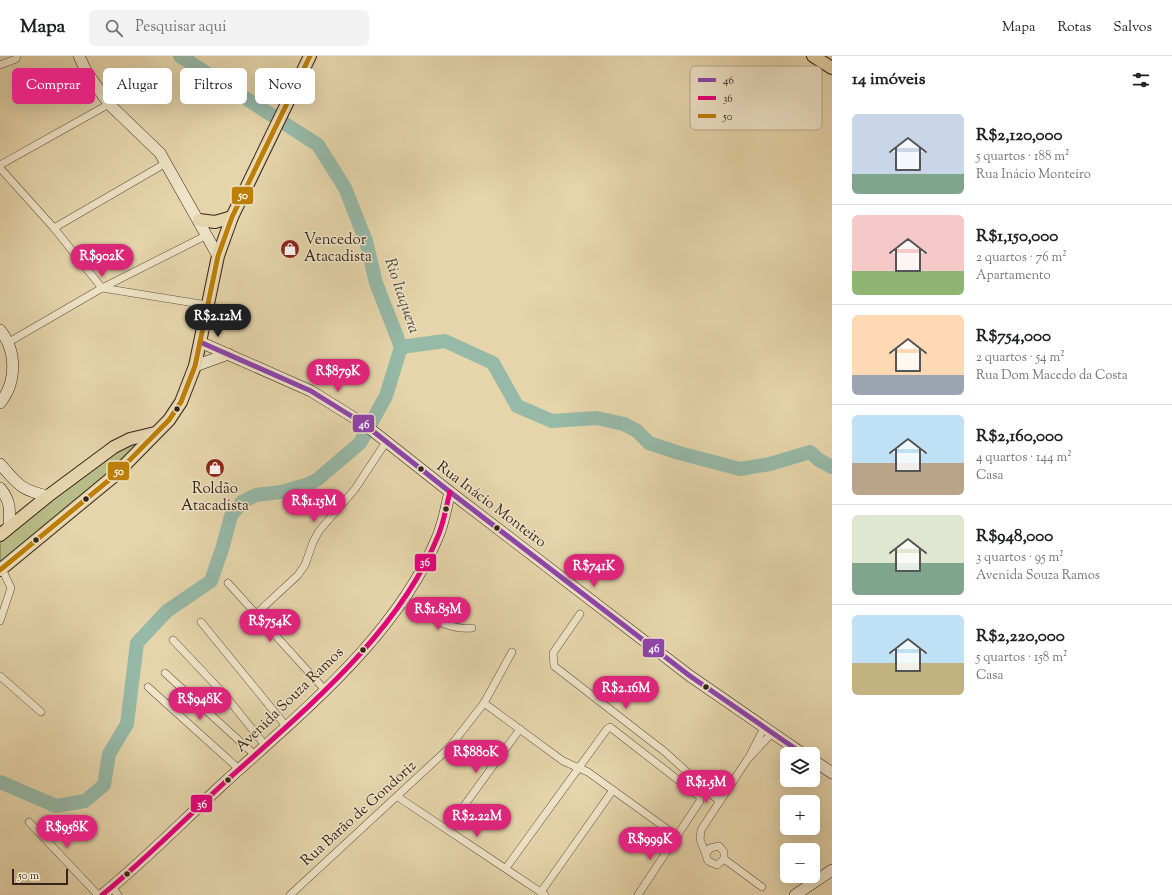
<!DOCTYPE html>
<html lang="pt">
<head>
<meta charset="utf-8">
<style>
	:root { --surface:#fff; --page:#f2f2f2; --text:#202124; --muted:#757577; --line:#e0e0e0; --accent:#db2777 }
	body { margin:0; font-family:"Sorts Mill Goudy",serif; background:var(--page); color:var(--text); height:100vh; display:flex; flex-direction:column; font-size:15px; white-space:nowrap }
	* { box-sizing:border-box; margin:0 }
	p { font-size:13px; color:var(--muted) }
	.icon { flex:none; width:22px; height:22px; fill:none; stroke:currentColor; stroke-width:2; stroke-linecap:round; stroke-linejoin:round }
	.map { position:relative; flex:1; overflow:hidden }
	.side { display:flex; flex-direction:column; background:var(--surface); width:340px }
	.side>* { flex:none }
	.hud { position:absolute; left:12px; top:12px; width:380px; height:36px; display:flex; gap:8px }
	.controls { position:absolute; left:780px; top:691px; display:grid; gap:8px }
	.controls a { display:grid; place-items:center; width:40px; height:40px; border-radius:6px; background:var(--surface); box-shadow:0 4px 16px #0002; font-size:20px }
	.scale { position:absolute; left:12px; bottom:10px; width:56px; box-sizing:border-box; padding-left:4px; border:2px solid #36241c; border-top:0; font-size:11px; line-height:14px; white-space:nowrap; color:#36241c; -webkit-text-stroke:3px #efe4c8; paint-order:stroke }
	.price { position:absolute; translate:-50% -34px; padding:0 9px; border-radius:14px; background:var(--accent); color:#fff; font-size:13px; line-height:26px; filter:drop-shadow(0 1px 2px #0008) }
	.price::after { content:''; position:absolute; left:50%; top:24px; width:12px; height:9px; margin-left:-6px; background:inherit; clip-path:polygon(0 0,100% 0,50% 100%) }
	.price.active { background:#222; color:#fff }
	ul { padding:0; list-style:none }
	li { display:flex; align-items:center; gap:12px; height:100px; padding:0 20px }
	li+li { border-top:1px solid var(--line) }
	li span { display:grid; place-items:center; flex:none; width:112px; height:80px; border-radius:6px; color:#555 }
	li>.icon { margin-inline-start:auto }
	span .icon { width:48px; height:48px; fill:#fffc; stroke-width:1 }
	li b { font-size:17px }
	h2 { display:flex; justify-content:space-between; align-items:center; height:48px; padding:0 20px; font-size:17px }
	.tag { padding:0 14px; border-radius:6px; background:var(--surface); box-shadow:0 4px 16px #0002; font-size:14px; line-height:36px }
	.tag.active { background:var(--accent); color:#fff }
	header { display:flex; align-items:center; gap:24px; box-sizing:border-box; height:56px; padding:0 20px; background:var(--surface); border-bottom:1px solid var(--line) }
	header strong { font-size:19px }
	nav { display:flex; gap:22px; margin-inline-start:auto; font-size:14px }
	.search { width:280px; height:36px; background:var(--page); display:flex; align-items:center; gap:10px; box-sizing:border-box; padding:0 14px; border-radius:6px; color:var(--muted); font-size:15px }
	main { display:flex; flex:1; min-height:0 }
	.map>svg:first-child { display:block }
</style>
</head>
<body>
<header>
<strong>Mapa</strong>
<div class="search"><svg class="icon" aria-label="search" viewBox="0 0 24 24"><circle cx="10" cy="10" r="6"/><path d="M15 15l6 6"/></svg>Pesquisar aqui</div>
<nav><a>Mapa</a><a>Rotas</a><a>Salvos</a></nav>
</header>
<main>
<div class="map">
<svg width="832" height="839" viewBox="0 0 832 839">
	<rect width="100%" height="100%" fill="#e6d5ab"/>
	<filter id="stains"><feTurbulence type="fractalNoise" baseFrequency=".005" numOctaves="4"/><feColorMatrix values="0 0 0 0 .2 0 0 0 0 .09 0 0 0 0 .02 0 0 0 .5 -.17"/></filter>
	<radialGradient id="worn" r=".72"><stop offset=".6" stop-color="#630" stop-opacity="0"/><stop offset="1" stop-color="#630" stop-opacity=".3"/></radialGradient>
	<polygon fill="#b8bc87" stroke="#777052" points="137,387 139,390 0,514 0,479 114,391"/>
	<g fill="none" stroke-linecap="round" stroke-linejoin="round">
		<g stroke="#96b9a8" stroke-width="14">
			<polyline points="180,0 318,89 345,132 366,185 376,227 401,291"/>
			<polyline points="401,291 445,285 493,307 517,350 552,365 597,362 624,368 637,375 649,387 679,397 740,413 770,408 810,396 819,404 832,411"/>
			<polyline points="0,726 56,750 85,745 104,729 109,698 127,668 137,587 167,555 211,525 223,490 231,460 242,446 256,439 281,436 309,428 318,423 360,387 386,340 401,291"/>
		</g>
		<g stroke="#625040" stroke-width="8">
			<g id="street">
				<polyline points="0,9 16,3 17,0"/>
				<polyline points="0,109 109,48"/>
				<polyline points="0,112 54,172 102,232 207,249"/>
				<polyline points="54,172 166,107"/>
				<polyline points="9,286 102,232 207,179"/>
				<polyline points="228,527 325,634"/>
				<path d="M 403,546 C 423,558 448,575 472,572"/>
				<polyline points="256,558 298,519 305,509 313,486 319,475 355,433 386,386"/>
				<polyline points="580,558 553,597 554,610 665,696 719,745"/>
				<polyline points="0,565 11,532 2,513"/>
				<polyline points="201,566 286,670"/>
				<polyline points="173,584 224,638 265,689"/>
				<polyline points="165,617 255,699"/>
				<polyline points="0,620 41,656"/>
				<polyline points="148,631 239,713"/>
				<polyline points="484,647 563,705 588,716 678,781"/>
				<polyline points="750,699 764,672"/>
				<polyline points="398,741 545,839"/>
				<polyline points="29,766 98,839"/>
				<polyline points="447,773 520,673"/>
				<polyline points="706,798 710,792 719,790 724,796 724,803 717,809 708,805 700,783 701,774 747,704 772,677"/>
				<polyline points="724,803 762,831"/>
				<polyline points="506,812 607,673 610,671 700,741 700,745 638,839"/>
				<polyline points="112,831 118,839"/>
				<polyline points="541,836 613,734"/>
				<polyline points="290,839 449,692 484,647 512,596"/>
			</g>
		</g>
		<g stroke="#36241c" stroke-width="12">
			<g id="secondary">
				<polyline points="79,0 86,15 109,48 160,97 218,200"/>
				<path d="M 0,274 C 17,295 17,326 0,347"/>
				<polyline points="200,286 311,335 364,368 450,436 690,620 803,698"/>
				<polyline points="195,310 228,298"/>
				<path d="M 0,408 C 18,428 20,434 48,440"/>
				<path d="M 0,432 C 11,445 10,455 9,471"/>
				<polyline points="813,704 832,717"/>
				<path d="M 102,839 C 145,804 184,764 224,727 C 302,656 398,579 438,480 C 444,466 446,451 450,436"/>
				<polyline points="795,839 832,814"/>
			</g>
		</g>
		<g stroke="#36241c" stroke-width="14">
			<g id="primary">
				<polyline points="813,0 832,12"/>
				<polyline points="199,164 215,166 232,161"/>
				<polyline points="0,479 48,440 114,391 130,383 155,377"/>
				<polyline points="0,514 114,420 169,364 181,346 195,310 218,200 232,161 310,0"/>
			</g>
		</g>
		<use href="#street" stroke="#efe4c8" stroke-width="7"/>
		<use href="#secondary" stroke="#efe4c8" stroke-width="11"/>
		<use href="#primary" stroke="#e6d5ab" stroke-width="12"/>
		<g stroke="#efe4c8" stroke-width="8">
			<polyline id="bus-1" points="200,286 311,335 364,368 450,436 690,620 803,698"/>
		</g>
		<g stroke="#efe4c8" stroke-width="8">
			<path id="bus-2" d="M 102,839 C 145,804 184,764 224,727 C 302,656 398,579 438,480 C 444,466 446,451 450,436"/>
		</g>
		<g stroke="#efe4c8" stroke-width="8">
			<polyline id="bus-3" points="0,514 114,420 169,364 181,346 195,310 218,200 232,161 310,0"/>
		</g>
		<use href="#bus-1" stroke="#8e44ad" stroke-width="5"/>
		<use href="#bus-2" stroke="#e5007d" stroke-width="5"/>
		<use href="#bus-3" stroke="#bd7f08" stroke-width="5"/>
	</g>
	<defs>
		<g id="shop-disc" transform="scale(1)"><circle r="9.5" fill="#8f2418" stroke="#efe4c8"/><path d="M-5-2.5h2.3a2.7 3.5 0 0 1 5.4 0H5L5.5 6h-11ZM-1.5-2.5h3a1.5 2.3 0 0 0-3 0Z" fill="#fff"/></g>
	</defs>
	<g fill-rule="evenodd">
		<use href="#shop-disc" x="290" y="193"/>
		<use href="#shop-disc" x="215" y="412"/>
	</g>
	<g fill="#36241c" stroke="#efe4c8" stroke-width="1.5">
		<circle cx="177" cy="353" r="3.5"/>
		<circle cx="421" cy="413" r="3.5"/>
		<circle cx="86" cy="443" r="3.5"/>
		<circle cx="446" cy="453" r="3.5"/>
		<circle cx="497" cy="472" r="3.5"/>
		<circle cx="36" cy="484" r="3.5"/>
		<circle cx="363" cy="594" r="3.5"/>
		<circle cx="706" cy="631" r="3.5"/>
		<circle cx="228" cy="724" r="3.5"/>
		<circle cx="127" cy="818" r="3.5"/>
	</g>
	<g text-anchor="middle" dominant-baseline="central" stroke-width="3" stroke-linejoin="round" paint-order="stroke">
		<g font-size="15" fill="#36241c" stroke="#efe4c8" text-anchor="start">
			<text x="304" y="184">Vencedor<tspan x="304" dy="17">Atacadista</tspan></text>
			<text x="215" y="433" text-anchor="middle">Roldão<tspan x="215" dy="17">Atacadista</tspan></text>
		</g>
		<g font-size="15" fill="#36241c" stroke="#efe4c8">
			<text transform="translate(491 449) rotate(37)">Rua Inácio Monteiro</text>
			<text transform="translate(290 644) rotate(-44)">Avenida Souza Ramos</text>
			<text transform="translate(359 758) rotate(-42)">Rua Barão de Gondoriz</text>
		</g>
		<g font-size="16" font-style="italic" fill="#4e493f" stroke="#efe4c8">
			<text transform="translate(401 240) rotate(71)">Rio Itaquera</text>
		</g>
	</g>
	<rect x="690" y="10" width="132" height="64" rx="6" fill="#efe4c8" stroke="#b8aa94" stroke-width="1"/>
	<rect x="698" y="22" width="18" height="4" fill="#8e44ad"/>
	<rect x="698" y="40" width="18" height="4" fill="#e5007d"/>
	<rect x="698" y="58" width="18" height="4" fill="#bd7f08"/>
	<g font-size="11" fill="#36241c">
		<text x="723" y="28">46</text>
		<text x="723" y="46">36</text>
		<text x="723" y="64">50</text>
	</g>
	<g stroke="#efe4c8" stroke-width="1.5">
		<rect x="231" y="130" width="23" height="19" rx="4" fill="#bd7f08"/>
		<rect x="352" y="358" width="23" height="19" rx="4" fill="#8e44ad"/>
		<rect x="107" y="405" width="23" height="20" rx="4" fill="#bd7f08"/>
		<rect x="414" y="497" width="23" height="19" rx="4" fill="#e5007d"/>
		<rect x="642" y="582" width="23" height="20" rx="4" fill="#8e44ad"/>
		<rect x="190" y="738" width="23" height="19" rx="4" fill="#e5007d"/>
	</g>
	<g font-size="11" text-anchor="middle" font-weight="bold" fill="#fff">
		<text x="243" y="143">50</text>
		<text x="364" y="372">46</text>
		<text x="119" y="419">50</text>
		<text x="425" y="510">36</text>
		<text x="654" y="596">46</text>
		<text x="202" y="752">36</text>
	</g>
	<rect width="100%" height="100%" filter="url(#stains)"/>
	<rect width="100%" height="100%" fill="url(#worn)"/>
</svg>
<div class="controls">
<a><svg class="icon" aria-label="layers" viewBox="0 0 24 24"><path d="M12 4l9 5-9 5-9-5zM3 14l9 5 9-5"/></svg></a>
<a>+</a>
<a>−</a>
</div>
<div class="scale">50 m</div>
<b class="price" style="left:102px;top:222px">R$902K</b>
<b class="price active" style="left:218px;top:282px">R$2.12M</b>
<b class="price" style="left:338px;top:337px">R$879K</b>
<b class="price" style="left:314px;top:467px">R$1.15M</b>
<b class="price" style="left:594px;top:532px">R$741K</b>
<b class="price" style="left:438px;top:575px">R$1.85M</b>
<b class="price" style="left:270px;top:587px">R$754K</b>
<b class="price" style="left:626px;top:654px">R$2.16M</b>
<b class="price" style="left:200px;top:665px">R$948K</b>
<b class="price" style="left:476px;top:718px">R$880K</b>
<b class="price" style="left:706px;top:748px">R$1.5M</b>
<b class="price" style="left:477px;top:782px">R$2.22M</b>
<b class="price" style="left:67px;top:793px">R$958K</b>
<b class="price" style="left:650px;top:805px">R$999K</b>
<div class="hud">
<a class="tag active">Comprar</a>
<a class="tag">Alugar</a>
<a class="tag">Filtros</a>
<a class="tag">Novo</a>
</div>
</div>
<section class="side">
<h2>14 imóveis<svg class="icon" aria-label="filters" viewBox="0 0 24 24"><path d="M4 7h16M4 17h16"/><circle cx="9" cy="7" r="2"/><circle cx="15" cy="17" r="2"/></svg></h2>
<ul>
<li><span style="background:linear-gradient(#c9d6e8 75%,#7fa58c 0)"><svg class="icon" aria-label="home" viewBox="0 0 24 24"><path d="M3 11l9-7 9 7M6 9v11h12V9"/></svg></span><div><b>R$2,120,000</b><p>5 quartos · 188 m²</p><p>Rua Inácio Monteiro</p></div></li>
<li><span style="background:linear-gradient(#f6c9c9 70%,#8fb573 0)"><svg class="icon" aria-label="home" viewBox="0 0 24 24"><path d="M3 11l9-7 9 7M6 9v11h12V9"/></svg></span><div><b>R$1,150,000</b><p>2 quartos · 76 m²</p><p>Apartamento</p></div></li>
<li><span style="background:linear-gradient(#ffd9b3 75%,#9aa5b1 0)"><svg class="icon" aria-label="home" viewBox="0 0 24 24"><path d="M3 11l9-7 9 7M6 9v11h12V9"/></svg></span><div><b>R$754,000</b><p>2 quartos · 54 m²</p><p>Rua Dom Macedo da Costa</p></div></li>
<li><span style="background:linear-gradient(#bfe0f5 60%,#b9a48a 0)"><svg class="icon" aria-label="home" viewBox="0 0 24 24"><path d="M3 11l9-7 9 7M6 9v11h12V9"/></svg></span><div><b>R$2,160,000</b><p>4 quartos · 144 m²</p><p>Casa</p></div></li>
<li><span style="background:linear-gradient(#dfe7d0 60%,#7fa58c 0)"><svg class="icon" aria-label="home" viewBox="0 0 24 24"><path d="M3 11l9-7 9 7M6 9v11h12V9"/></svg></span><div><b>R$948,000</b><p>3 quartos · 95 m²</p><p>Avenida Souza Ramos</p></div></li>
<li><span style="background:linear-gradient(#bfe0f5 60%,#c2b280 0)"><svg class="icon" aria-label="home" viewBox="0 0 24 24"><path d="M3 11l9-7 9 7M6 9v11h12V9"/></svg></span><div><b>R$2,220,000</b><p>5 quartos · 158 m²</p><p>Casa</p></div></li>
</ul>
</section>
</main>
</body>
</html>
